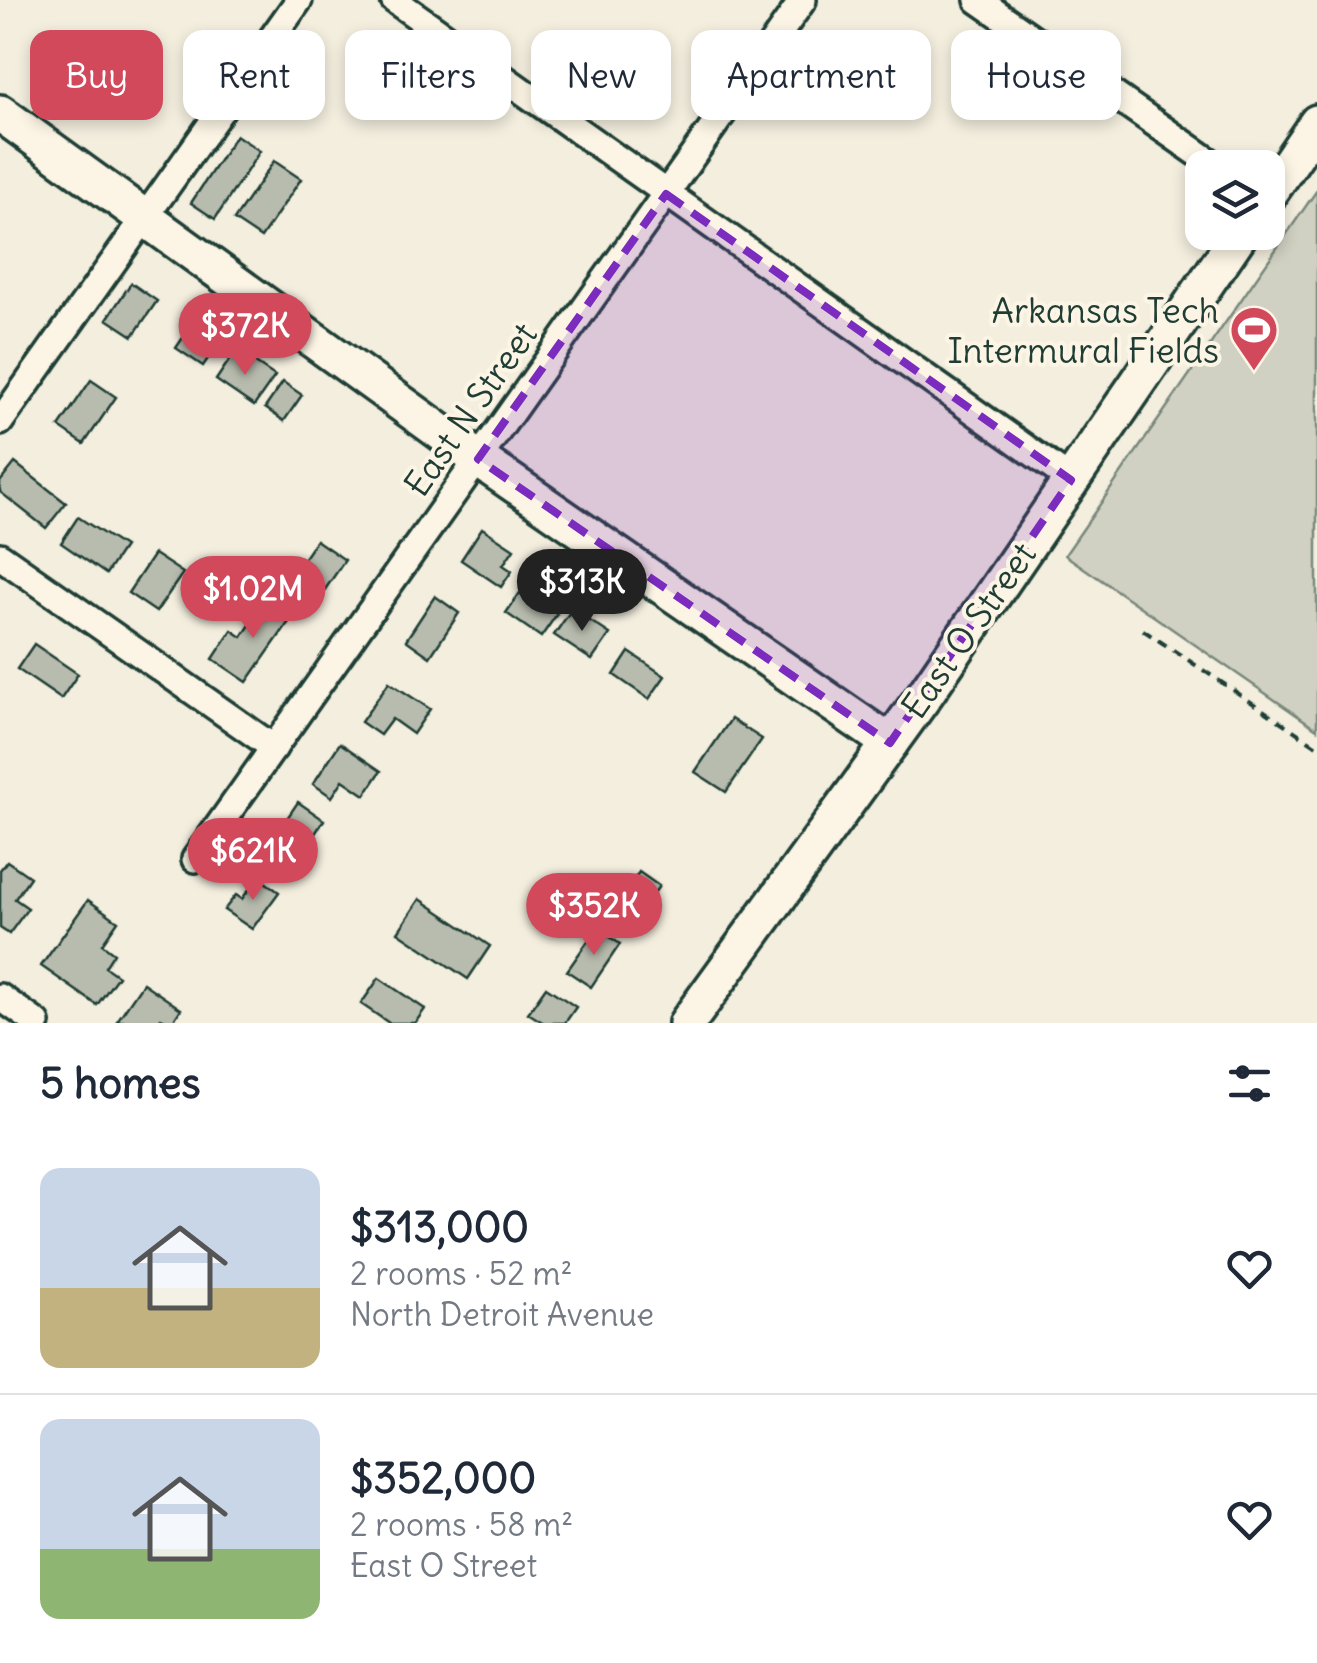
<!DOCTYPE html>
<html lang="en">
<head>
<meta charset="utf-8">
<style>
	:root { --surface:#fff; --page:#f6f6f7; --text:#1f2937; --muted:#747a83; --line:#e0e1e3; --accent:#d1495b }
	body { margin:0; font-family:Delius,sans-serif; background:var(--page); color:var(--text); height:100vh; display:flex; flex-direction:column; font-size:38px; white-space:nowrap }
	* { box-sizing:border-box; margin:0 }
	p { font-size:32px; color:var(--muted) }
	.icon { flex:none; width:55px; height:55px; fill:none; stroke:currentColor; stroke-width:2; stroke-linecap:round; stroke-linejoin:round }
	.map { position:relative; height:1023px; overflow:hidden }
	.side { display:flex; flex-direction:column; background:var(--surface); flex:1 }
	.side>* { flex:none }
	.guide { position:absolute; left:30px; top:30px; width:1258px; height:90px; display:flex; gap:20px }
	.fabs { position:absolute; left:1185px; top:150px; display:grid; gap:20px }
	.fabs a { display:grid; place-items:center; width:100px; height:100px; border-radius:20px; background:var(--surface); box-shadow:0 5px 15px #0003; font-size:50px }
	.price { position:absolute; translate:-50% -85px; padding:0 22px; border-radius:35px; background:var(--accent); color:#fff; font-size:32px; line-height:65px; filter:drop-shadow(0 2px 5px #0008) }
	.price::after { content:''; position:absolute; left:50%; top:60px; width:30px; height:22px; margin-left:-15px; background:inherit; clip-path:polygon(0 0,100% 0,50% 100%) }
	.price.on { background:#222; color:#fff }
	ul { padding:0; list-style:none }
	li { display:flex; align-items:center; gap:30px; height:250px; padding:0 40px }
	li+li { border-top:2px solid var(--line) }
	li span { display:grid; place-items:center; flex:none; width:280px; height:200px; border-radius:20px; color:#555 }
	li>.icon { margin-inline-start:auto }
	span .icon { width:120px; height:120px; fill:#fffc; stroke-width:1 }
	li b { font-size:42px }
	h2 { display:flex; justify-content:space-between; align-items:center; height:120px; padding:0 40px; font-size:42px }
	.pill { padding:0 35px; border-radius:20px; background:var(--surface); box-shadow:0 5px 15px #0003; font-size:35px; line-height:90px }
	.pill.on { background:var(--accent); color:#fff }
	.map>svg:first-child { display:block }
</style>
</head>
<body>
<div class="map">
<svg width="1317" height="1023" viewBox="0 0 1317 1023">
	<rect width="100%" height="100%" fill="#f3eede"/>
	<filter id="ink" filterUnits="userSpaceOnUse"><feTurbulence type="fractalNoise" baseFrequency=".01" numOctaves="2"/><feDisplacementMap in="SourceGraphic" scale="20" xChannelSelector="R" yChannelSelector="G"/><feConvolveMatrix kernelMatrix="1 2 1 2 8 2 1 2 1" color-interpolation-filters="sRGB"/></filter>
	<g filter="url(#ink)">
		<polygon fill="#d0d1c2" stroke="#78877b" stroke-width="2.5" points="1317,190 1317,729 1065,555"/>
		<g fill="#b8bcae" stroke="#1f3d34" stroke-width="2.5">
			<polygon points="236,135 260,151 215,219 191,203"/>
			<polygon points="274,161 301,179 261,238 234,220"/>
			<polygon points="131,283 157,301 133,336 107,319"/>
			<polygon points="195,320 222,338 203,366 176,348"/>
			<polygon points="236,350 275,376 254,406 216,380"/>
			<polygon points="91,380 116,397 84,444 59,427"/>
			<polygon points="283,382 302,395 284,421 265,408"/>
			<polygon points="15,463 66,503 46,528 0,492 0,482"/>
			<polygon points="78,517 124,547 106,574 61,543"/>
			<polygon points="482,528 514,549 503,565 512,571 501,587 461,560"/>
			<polygon points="316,540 345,560 316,603 287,583"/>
			<polygon points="154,554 183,573 156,612 128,593"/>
			<polygon points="522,590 557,614 541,637 506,613"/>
			<polygon points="435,596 459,613 430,657 406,640"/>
			<polygon points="267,599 293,616 247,682 213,659 232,630 242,637"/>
			<polygon points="572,609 610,634 592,660 554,635"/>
			<polygon points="34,644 78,674 61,699 17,669"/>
			<polygon points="629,652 665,676 649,699 614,675"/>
			<polygon points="389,682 430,709 413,734 392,719 380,735 361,722"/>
			<polygon points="731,719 762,739 726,792 695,772"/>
			<polygon points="340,743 381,771 365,795 343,780 332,797 313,784"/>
			<polygon points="298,802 324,820 287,876 260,858"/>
			<polygon points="7,861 30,877 15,899 28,908 9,934 0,928 0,870"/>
			<polygon points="639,872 659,886 638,917 618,903"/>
			<polygon points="258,877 279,892 252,929 224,910 236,895 242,899"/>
			<polygon points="420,899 490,946 468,979 398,932"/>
			<polygon points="88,900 118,921 102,944 114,953 105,967 118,976 97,1005 41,966"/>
			<polygon points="597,928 620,944 591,987 567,971"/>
			<polygon points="379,978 425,1009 415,1023 389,1023 361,1004"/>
			<polygon points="143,983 181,1009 172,1023 161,1018 158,1023 117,1021"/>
			<polygon points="546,987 576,1007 565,1023 544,1023 528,1013"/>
		</g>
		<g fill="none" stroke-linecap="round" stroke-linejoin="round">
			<g stroke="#1f3d34" stroke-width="32">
				<g id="street">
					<polyline points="394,0 1071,480"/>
					<polyline points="978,0 1219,168"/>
					<polyline points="0,422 299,0"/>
					<polyline points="0,556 274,748"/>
					<polyline points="195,859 803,0"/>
					<polyline points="0,997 37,1023"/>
				</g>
			</g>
			<g stroke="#1f3d34" stroke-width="42">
				<g id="secondary">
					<polyline points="0,113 478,459 890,743"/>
					<polyline points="1268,195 1317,123"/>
					<polyline points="687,1023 924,696 1241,232"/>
				</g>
			</g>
			<polyline stroke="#1f3d34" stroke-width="4" stroke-dasharray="10 8" stroke-linecap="butt" points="1143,630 1317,746"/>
			<use href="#street" stroke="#fcf5e5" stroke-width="25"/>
			<use href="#secondary" stroke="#fcf5e5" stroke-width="35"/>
		</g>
	</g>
	<path fill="#7b2cbf" fill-opacity="0.2" stroke="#7b2cbf" stroke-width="8" stroke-dasharray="20 12" stroke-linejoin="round" d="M 666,194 L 1071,480 L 890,743 L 478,459 Z"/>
	<defs>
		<g id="stadium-pin" transform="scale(2.5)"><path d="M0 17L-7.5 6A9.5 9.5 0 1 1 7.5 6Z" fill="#d1495b" stroke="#fcf5e5"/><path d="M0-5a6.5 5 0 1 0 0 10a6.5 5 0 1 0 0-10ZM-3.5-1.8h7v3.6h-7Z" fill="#fff"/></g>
	</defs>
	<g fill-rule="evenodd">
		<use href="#stadium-pin" x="1254" y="330"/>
	</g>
	<g text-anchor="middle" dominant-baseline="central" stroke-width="8" stroke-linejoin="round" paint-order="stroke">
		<g font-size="35" fill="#1f3d34" stroke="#fcf5e5" text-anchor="end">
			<text x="1219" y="310">Arkansas Tech<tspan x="1219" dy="40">Intermural Fields</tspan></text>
		</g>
		<g font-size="35" fill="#1f3d34" stroke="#fcf5e5">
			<text transform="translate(470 409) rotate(-55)">East N Street</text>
			<text transform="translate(968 630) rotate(-55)">East O Street</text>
		</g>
	</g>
</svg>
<div class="fabs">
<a><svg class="icon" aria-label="layers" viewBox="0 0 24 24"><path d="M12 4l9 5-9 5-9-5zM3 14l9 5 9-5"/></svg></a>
</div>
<b class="price" style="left:245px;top:378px">$372K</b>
<b class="price on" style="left:582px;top:634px">$313K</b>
<b class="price" style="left:253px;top:641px">$1.02M</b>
<b class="price" style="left:253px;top:903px">$621K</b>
<b class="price" style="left:594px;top:958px">$352K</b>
<div class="guide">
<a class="pill on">Buy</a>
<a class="pill">Rent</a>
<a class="pill">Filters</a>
<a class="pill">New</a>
<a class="pill">Apartment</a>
<a class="pill">House</a>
</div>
</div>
<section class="side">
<h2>5 homes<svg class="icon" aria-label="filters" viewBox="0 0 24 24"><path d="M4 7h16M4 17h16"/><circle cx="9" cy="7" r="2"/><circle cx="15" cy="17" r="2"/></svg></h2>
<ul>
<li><span style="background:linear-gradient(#c9d6e8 60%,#c2b280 0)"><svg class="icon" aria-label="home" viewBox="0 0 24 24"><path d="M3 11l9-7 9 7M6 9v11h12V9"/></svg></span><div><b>$313,000</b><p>2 rooms · 52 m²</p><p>North Detroit Avenue</p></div><svg class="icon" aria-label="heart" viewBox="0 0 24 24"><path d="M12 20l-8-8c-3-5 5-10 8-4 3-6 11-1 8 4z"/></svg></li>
<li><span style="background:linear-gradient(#c9d6e8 65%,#8fb573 0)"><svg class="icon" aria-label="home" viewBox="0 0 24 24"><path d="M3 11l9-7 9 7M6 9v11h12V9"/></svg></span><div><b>$352,000</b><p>2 rooms · 58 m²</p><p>East O Street</p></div><svg class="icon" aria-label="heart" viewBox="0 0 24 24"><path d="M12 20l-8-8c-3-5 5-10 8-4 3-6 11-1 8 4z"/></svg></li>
</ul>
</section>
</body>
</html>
